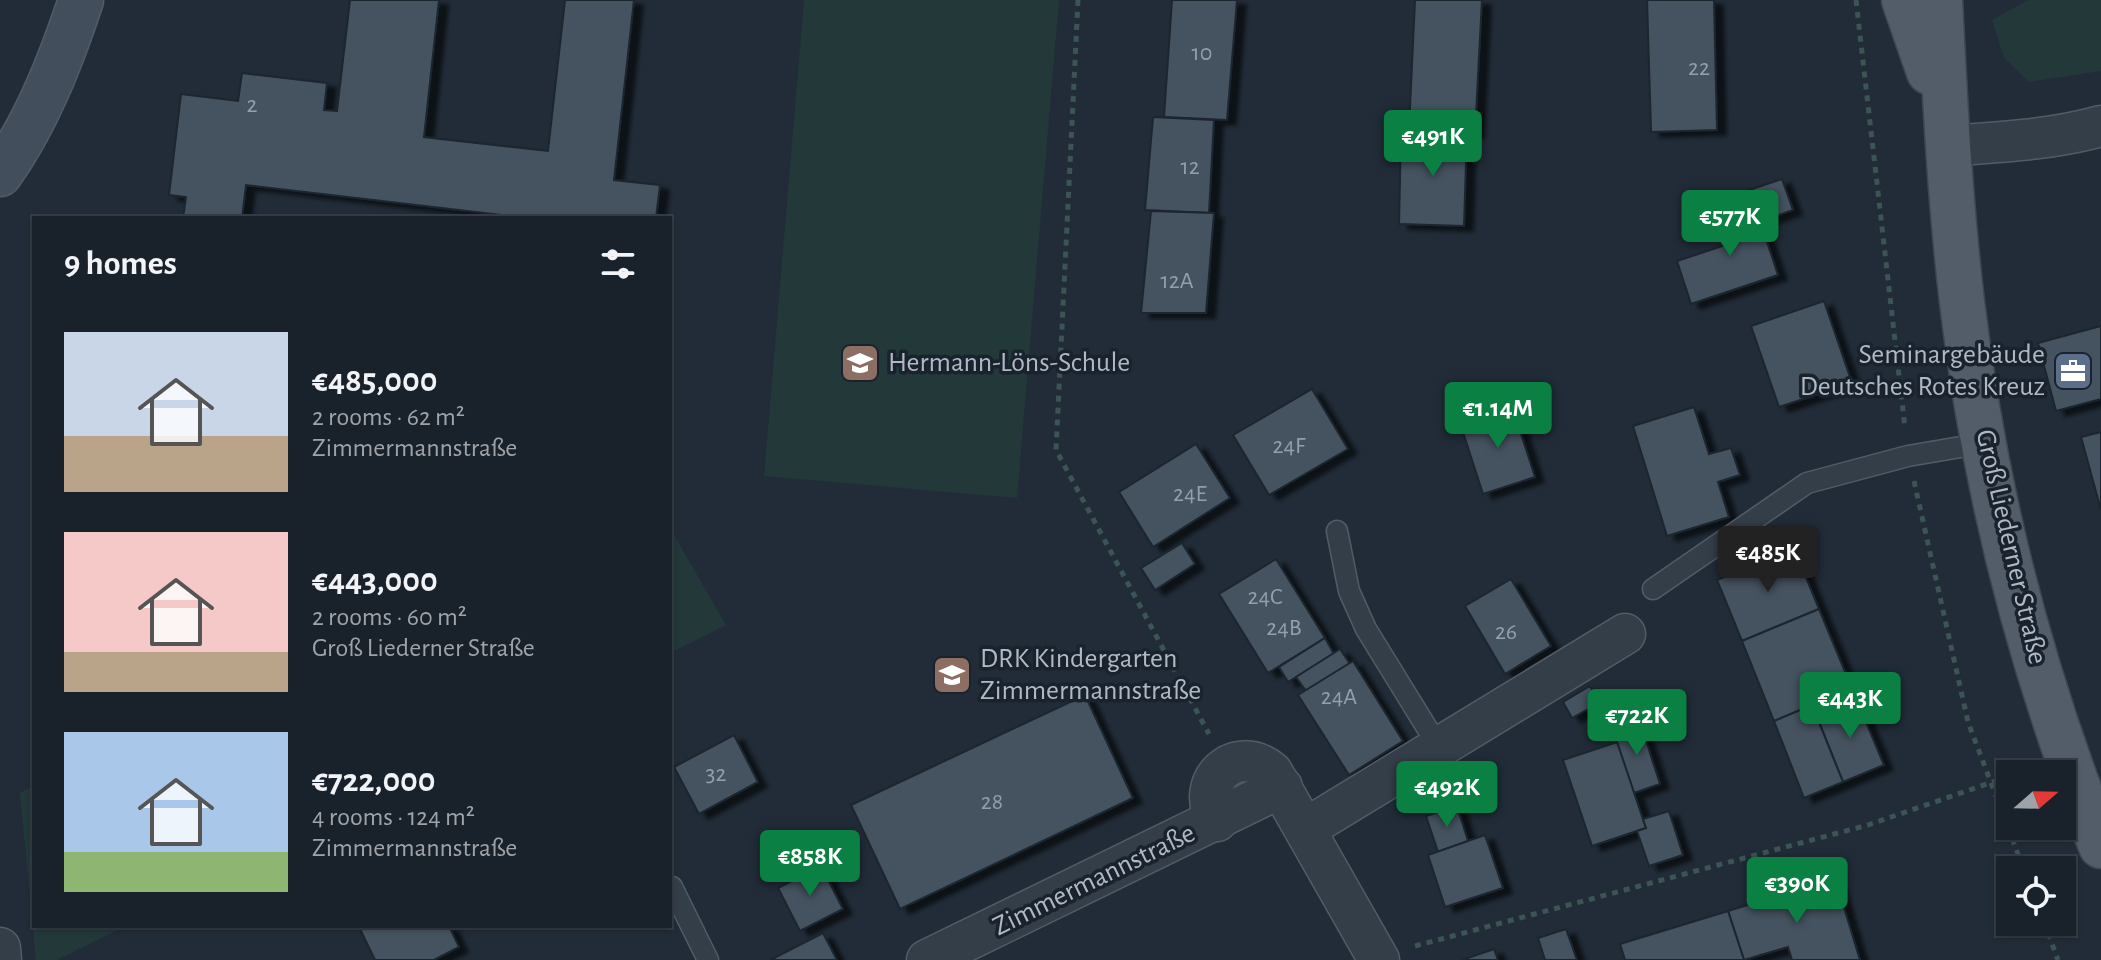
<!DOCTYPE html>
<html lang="en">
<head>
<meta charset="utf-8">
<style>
	:root { --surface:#19212a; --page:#222932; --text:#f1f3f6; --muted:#9fa3a8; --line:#373e47; --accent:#0b8043 }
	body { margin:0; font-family:"Alegreya Sans",sans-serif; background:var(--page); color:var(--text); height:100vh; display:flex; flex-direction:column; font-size:30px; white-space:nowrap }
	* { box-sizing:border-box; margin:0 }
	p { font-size:26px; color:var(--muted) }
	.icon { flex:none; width:44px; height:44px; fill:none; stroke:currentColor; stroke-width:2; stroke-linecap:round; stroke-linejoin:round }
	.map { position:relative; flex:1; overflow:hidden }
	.sheet { position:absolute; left:32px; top:216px; width:640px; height:712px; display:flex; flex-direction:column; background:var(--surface); border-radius:0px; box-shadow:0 2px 6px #0004,0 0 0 2px var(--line) }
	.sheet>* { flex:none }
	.needle { width:52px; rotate:70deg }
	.fabs { position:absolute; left:1996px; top:760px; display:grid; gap:16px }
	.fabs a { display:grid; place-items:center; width:80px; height:80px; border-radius:0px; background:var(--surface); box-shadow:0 2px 6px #0004,0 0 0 2px var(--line); font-size:40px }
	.price { position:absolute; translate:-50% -68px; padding:0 18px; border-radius:8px; background:var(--accent); color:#fff; font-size:26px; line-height:52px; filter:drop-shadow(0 2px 4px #0008) }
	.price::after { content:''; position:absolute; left:50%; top:48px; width:24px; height:18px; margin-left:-12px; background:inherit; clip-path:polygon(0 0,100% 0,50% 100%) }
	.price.on { background:#222; color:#fff }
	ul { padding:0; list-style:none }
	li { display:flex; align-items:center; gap:24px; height:200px; padding:0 32px }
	li span { display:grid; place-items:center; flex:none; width:224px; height:160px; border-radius:0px; color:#555 }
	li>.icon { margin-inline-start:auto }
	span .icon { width:96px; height:96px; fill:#fffc; stroke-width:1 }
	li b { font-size:34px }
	h2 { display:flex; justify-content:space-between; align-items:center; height:96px; padding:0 32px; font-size:34px }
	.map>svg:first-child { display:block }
</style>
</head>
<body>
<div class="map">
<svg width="2101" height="960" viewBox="0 0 2101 960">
	<defs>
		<filter id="shadow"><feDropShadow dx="9" dy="5" stdDeviation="2" flood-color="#0009"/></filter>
	</defs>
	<rect width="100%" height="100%" fill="#212c38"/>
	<g fill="#223839">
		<polygon points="804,0 1059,0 1017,498 764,476"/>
		<polygon points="2028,0 2101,0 2101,71 2029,82 2004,58 1992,20"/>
		<polygon points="670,528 726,625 670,653"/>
		<polygon points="34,786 34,926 125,926 57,960 36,960 20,793"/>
	</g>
	<g fill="#445260" stroke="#1c252f" stroke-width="2" filter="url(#shadow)">
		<polygon points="350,0 439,0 424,137 548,151 565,0 634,0 614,180 660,185 656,218 527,218 246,185 242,218 183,218 186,197 169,195 181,94 238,101 242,73 327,83 324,110 337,111"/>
		<polygon points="1172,0 1237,0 1227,120 1164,117"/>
		<polygon points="1415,0 1482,0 1475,133 1409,129"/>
		<polygon points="1647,0 1714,0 1717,130 1651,132"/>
		<polygon points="1153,117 1214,120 1209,213 1145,210"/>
		<polygon points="1401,131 1467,133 1464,226 1399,224"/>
		<polygon points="1782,179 1793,210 1760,222 1749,190"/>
		<polygon points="1754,202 1778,275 1691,304 1677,261 1728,244 1718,215"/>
		<polygon points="1151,211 1214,213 1206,313 1141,313"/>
		<polygon points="1824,301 1852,383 1779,407 1751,326"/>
		<polygon points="2101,326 2101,399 2056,411 2038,343"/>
		<polygon points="1312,389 1348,449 1269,495 1233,435"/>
		<polygon points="1512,406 1535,477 1483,494 1460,423"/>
		<polygon points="1694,407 1709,454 1731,448 1740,475 1718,482 1729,517 1667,536 1633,426"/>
		<polygon points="2101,432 2101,510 2081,437"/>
		<polygon points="1196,444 1230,498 1153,547 1119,492"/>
		<polygon points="1182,543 1195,564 1155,590 1141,568"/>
		<polygon points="1794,548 1819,609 1742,641 1717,580"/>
		<polygon points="1276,559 1325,638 1268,673 1219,594"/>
		<polygon points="1511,579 1551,646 1505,674 1465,606"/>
		<polygon points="1819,609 1856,698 1816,714 1812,705 1774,721 1742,641"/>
		<polygon points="1325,638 1334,654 1288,682 1279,667"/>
		<polygon points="1340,649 1350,664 1306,691 1296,677"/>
		<polygon points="1353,661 1403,741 1349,775 1298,695"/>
		<polygon points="1590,686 1599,703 1572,718 1563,702"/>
		<polygon points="1085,695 1133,798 900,909 851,805"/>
		<polygon points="1856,698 1884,765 1843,782 1816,714"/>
		<polygon points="1812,705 1843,782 1804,798 1774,721"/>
		<polygon points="1640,722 1660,784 1634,793 1613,731"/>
		<polygon points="734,735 758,782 699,814 674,767"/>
		<polygon points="1617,742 1646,828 1592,846 1563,760"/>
		<polygon points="1457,806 1468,841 1438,852 1426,816"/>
		<polygon points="1669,811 1683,855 1649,866 1637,831 1646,828 1643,819"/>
		<polygon points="1485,835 1503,888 1445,907 1428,855"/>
		<polygon points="821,866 843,909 800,931 778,888"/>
		<polygon points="1835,878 1860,960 1792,960 1788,947 1744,960 1728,911"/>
		<polygon points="1728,911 1744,960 1625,960 1620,944"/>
		<polygon points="362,926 449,926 459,947 434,960 375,960 359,927"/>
		<polygon points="1566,929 1577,960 1545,960 1538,938"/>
		<polygon points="823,933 837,960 773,960 772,959"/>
		<polygon points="1494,949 1498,960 1462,960"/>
	</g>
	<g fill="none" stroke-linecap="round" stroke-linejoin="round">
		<g stroke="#525c66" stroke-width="23">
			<g id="lane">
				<polyline points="1337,531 1349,591 1366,629 1440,749"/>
				<polyline points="1653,589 1807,483 1908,456 1984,443"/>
				<polyline points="672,887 708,960"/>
			</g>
		</g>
		<g stroke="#525c66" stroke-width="43">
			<g id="street">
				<path d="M 1947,146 C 1999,142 2051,140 2101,126"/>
				<path d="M 1217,821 C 1193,781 1236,742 1272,772 L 1379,960"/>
				<polyline points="1305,829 1625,634"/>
				<polyline points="0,948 1,960"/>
				<polyline points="927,960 1282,787"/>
			</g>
		</g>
		<g stroke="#525c66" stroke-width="47">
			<path id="secondary" d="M 0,174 C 37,122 61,60 81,0"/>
		</g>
		<g stroke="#3d4752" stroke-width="47">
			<g id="primary">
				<polyline points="1904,0 1929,72"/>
				<path d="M 1940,0 C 1945,101 1950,201 1962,302 C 1984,487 2031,673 2101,846"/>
			</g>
		</g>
		<g stroke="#3d5454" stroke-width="5" stroke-dasharray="6 6" stroke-linecap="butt">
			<polyline points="1078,0 1056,450 1209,734"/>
			<polyline points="1856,0 1905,428"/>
			<polyline points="1914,481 1968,722 2024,870"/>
			<polyline points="2017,774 2029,770"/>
			<polyline points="2044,922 2058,960"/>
			<polyline points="1415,946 1868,825 2010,776"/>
		</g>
		<use href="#lane" stroke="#343e49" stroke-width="20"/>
		<use href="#street" stroke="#343e49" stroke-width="40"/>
		<use href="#secondary" stroke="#424e5c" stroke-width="44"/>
		<use href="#primary" stroke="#525d69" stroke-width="44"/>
	</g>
	<defs>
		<g id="school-square" transform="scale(2)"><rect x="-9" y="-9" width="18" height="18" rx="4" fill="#8d6e63" stroke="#1a232d"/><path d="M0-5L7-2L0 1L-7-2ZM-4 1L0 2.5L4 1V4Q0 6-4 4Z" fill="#fff"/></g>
		<g id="office-square" transform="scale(2)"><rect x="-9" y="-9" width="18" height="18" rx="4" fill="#5c6f8a" stroke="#1a232d"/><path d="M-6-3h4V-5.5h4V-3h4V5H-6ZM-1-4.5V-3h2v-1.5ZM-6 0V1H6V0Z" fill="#fff"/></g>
	</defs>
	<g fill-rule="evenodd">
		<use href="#school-square" x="860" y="363"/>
		<use href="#office-square" x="2073" y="371"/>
		<use href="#school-square" x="952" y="675"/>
	</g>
	<g text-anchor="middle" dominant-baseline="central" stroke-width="7" stroke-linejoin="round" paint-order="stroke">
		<g font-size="24" fill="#949fac">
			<text x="1202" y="53">10</text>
			<text x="1699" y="68">22</text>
			<text x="252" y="105">2</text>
			<text x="1190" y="167">12</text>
			<text x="1177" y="281">12A</text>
			<text x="1289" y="446">24F</text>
			<text x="1190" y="494">24E</text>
			<text x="1265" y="597">24C</text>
			<text x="1284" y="628">24B</text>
			<text x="1506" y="632">26</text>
			<text x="1339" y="697">24A</text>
			<text x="716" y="774">32</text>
			<text x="992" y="802">28</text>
		</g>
		<g font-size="28" fill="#afb9c5" stroke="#1a232d" text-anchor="start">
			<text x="2045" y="355" text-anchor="end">Seminargebäude<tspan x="2045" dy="32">Deutsches Rotes Kreuz</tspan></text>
			<text x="888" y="363">Hermann-Löns-Schule</text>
			<text x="980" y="659">DRK Kindergarten<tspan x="980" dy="32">Zimmermannstraße</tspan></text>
		</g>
		<g font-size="28" fill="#afb9c5" stroke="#1a232d">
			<text transform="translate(2011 547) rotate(77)">Groß Liederner Straße</text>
			<text transform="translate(1094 880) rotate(-26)">Zimmermannstraße</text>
		</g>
	</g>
</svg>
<div class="fabs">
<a><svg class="needle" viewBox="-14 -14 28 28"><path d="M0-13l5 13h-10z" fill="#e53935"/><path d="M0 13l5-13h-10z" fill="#9fa3a8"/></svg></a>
<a><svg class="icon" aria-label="locate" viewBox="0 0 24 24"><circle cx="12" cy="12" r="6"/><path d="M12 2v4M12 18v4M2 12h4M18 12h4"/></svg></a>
</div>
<b class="price" style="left:1433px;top:178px">€491K</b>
<b class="price" style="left:1730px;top:258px">€577K</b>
<b class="price" style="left:1498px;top:450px">€1.14M</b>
<b class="price on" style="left:1768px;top:594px">€485K</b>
<b class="price" style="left:1850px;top:740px">€443K</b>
<b class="price" style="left:1637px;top:757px">€722K</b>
<b class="price" style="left:1447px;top:829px">€492K</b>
<b class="price" style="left:810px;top:898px">€858K</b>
<b class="price" style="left:1797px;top:925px">€390K</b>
<section class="sheet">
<h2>9 homes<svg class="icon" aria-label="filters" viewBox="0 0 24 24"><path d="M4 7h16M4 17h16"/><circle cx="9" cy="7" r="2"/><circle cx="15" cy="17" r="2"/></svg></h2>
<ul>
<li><span style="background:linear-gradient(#c9d6e8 65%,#b9a48a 0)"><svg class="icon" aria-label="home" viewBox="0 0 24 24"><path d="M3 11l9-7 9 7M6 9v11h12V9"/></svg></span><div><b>€485,000</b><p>2 rooms · 62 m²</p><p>Zimmermannstraße</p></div></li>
<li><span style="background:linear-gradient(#f6c9c9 75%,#b9a48a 0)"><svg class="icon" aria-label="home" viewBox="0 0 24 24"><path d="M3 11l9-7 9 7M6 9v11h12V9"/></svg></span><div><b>€443,000</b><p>2 rooms · 60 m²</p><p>Groß Liederner Straße</p></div></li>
<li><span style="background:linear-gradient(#a9c7e8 75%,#8fb573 0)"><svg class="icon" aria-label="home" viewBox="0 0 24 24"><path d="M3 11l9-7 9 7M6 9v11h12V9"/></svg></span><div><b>€722,000</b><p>4 rooms · 124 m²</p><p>Zimmermannstraße</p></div></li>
</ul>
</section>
</div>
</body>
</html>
